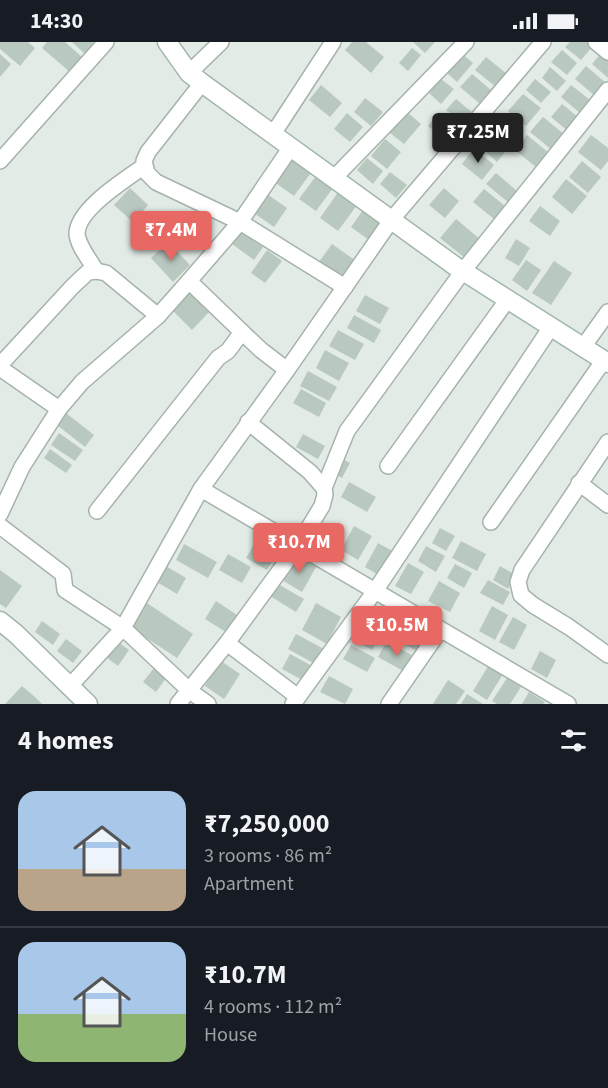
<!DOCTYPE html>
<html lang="en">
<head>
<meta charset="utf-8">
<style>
	:root { --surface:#171b24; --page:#20242c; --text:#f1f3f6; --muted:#9ea1a6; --line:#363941; --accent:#e86863 }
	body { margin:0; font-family:"Source Sans 3",sans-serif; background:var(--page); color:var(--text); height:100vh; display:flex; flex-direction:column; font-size:22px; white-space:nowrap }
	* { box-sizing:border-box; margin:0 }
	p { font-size:20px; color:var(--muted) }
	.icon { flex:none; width:33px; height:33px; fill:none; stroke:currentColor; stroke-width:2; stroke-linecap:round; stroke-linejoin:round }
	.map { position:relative; height:662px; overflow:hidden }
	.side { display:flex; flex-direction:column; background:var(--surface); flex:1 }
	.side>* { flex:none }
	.price { position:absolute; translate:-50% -51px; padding:0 14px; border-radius:6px; background:var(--accent); color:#fff; font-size:20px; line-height:39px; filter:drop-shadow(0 2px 3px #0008) }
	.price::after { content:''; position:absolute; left:50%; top:36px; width:18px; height:14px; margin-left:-9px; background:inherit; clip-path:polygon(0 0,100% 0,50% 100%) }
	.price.current { background:#222; color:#fff }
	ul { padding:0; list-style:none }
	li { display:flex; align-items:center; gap:18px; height:150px; padding:0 18px }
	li+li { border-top:2px solid var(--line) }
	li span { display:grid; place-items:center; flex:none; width:168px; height:120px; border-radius:18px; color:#555 }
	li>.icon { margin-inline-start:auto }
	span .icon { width:72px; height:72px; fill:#fffc; stroke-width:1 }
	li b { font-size:26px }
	h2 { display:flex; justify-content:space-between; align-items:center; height:72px; padding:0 18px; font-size:26px }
	.status { display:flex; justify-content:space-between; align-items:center; height:42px; padding:0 30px; background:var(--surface); direction:ltr }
	.status svg { height:16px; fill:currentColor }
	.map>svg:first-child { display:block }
</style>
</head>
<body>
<div class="status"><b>14:30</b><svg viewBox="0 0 49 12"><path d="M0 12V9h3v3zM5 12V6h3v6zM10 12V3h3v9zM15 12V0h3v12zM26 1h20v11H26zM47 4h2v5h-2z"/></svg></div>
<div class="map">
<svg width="608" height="662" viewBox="0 0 608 662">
	<rect width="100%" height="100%" fill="#e2ebe5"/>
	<g fill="#bac9c0">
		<polygon points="0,0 28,0 35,6 20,24 0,7"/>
		<polygon points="47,0 65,0 82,15 70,30 42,6"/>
		<polygon points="72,0 92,0 94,2 85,12"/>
		<polygon points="352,0 366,0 384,15 371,31 345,8"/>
		<polygon points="413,0 435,0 425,11"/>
		<polygon points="570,0 588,0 593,4 581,18 565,5"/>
		<polygon points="412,6 421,13 408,29 399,21"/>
		<polygon points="562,8 577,21 567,33 551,20"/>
		<polygon points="602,10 608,15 608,36 592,22"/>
		<polygon points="0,12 11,22 0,35"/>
		<polygon points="462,12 473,21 457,40 447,31"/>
		<polygon points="486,15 507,32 496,45 475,28"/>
		<polygon points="586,24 606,41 595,54 575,37"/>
		<polygon points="550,25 566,39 557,49 542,36"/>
		<polygon points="472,32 491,48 479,61 460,45"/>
		<polygon points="441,37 454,47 441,62 429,51"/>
		<polygon points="535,37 551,50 541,61 526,48"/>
		<polygon points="321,43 342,61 330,75 309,58"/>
		<polygon points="571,43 590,58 580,71 561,55"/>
		<polygon points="523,52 541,66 526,84 508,69"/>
		<polygon points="365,56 383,70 371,84 354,70"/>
		<polygon points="456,57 473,71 464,83 446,68"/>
		<polygon points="562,62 579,76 568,89 551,75"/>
		<polygon points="407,70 421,82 404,102 390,91"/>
		<polygon points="440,70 460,87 449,101 428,84"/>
		<polygon points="347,71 363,85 350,100 334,87"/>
		<polygon points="505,73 523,88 511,102 493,86"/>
		<polygon points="543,75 565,93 552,108 530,90"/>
		<polygon points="490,91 508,106 497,120 479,104"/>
		<polygon points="527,93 549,111 537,126 515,108"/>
		<polygon points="591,93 608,106 608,119 601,128 578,110"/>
		<polygon points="385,97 401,110 387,127 371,114"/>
		<polygon points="474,106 494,123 482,138 462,122"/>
		<polygon points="292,113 313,128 294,154 273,139"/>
		<polygon points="367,116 383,129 373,142 357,128"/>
		<polygon points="582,119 601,135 588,151 569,135"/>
		<polygon points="390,130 407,143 396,156 380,142"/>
		<polygon points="496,131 518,150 509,161 486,142"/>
		<polygon points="316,134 333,146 316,169 299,157"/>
		<polygon points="566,137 587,154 572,172 552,155"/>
		<polygon points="130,146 148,163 133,180 114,163"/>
		<polygon points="444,146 459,159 445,176 429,163"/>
		<polygon points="484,147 505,164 494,177 473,160"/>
		<polygon points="339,149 357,163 338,189 320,176"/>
		<polygon points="267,152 287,166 274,185 254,171"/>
		<polygon points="540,164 560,179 550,194 529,179"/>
		<polygon points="363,168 385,184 373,201 351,185"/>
		<polygon points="456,177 481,198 465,216 440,196"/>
		<polygon points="241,189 263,205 254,218 232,202"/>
		<polygon points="516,197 530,206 519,224 505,216"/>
		<polygon points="168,200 190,223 173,240 151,216"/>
		<polygon points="332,202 359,221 345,239 319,220"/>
		<polygon points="267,208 282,219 265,241 251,231"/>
		<polygon points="526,218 541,228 527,249 512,238"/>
		<polygon points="554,219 572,231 551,263 532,251"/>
		<polygon points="191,249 210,269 192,288 172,268"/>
		<polygon points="365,253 389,266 380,282 356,269"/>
		<polygon points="354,273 381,288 374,301 347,286"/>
		<polygon points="338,288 364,302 355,318 329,304"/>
		<polygon points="325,308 349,321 339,339 316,326"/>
		<polygon points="308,329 337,345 329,359 300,344"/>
		<polygon points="301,347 326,361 319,375 293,361"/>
		<polygon points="66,371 94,393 85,405 57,383"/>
		<polygon points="59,391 83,408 75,419 51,403"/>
		<polygon points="303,392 325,404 318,417 296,405"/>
		<polygon points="50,407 72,423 66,431 44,416"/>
		<polygon points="333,412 350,421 342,436 325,426"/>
		<polygon points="349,440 376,455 367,470 341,455"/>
		<polygon points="354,484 372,494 358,518 341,508"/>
		<polygon points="440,486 455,494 446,509 432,501"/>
		<polygon points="259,493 280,505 267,528 246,516"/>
		<polygon points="461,499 486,512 477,529 452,516"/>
		<polygon points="378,501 396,511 382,535 365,525"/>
		<polygon points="184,502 217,520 208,536 176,518"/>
		<polygon points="426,504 445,514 436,530 418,519"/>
		<polygon points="228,512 251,525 242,541 219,528"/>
		<polygon points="296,514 316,525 302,550 282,538"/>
		<polygon points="408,521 424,530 411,552 395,544"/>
		<polygon points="455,522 472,531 464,546 447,536"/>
		<polygon points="164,523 186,536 177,552 155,539"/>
		<polygon points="500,524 516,533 508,547 493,538"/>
		<polygon points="0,528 22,544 6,566 0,562"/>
		<polygon points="488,538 510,550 503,563 480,551"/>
		<polygon points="439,539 460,551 450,570 428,559"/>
		<polygon points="278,542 304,557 296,570 270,554"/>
		<polygon points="144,559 193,592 177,616 128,584"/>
		<polygon points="216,559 240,575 229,592 205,577"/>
		<polygon points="316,561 341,575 327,602 302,588"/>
		<polygon points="492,564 508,573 495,598 479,589"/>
		<polygon points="394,568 414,579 402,600 383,590"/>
		<polygon points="513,575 527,583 514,608 499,600"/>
		<polygon points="42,579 60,592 53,603 35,590"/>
		<polygon points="362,587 379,596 372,608 356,599"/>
		<polygon points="411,589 426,597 419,610 404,602"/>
		<polygon points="296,592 324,607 315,622 288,607"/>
		<polygon points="66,597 82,609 73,621 57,609"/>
		<polygon points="117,599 129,608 118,624 106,615"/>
		<polygon points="387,599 415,615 407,631 378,615"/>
		<polygon points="351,603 375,616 367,630 343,617"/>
		<polygon points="540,609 556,618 547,636 531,627"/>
		<polygon points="290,612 314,625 306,640 282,627"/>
		<polygon points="221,619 240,632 224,657 205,644"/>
		<polygon points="489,623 503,632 487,658 473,649"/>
		<polygon points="154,626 167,635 156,650 143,640"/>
		<polygon points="329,634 353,647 345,662 320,650"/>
		<polygon points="507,636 521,645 510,662 497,662 492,659"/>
		<polygon points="448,638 465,649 456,662 433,662"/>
		<polygon points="22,644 35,655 42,662 5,662"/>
		<polygon points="529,650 545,660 543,662 522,662"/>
		<polygon points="467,652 483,662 461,662"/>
	</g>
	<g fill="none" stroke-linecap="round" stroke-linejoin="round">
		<g stroke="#a5b3ab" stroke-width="18">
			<g id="minor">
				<polyline points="596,0 608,10"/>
				<polyline points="189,31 221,0"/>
				<polyline points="202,41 148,110 144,119 147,131 156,140 240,180 345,245"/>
				<polyline points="273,92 333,0"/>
				<polyline points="0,119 106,0"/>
				<polyline points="334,136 466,0"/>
				<path d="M 96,229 C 90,218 78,204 77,192 C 77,167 125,138 144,124"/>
				<polyline points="189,239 242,290"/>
				<polyline points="583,305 608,270"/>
				<polyline points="0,323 73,244 88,230 96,229 106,231 158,274"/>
				<polyline points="0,326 59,367"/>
				<polyline points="608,400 522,528 518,540 521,553 533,563 569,585 608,613"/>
				<polyline points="388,424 508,257"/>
				<polyline points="579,441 608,463"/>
				<polyline points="324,446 347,389 463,229 608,48"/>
				<polyline points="201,447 568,662"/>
				<polyline points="97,469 218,316 228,309 242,290 261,308 287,328"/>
				<polyline points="0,472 22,425 59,367 82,340 158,274 189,239 240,180 291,105"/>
				<polyline points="491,480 604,318"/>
				<polyline points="0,484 63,532 65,548 123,586 190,649 208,662"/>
				<polyline points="227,601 298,655"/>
				<polyline points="69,645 123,586 201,447 287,328 392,177 543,0"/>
				<polyline points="178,662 227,601 297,505 322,464 325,453 324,446 310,430 248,380"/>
				<polyline points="293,662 375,549 551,285"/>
				<polyline points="389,662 440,588"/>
			</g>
		</g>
		<g stroke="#a1b6ab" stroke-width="21">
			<g id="secondary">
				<polyline points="167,0 189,31 202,41 455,224 608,321"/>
				<polyline points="0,579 15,591 88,662"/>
			</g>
		</g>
		<use href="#minor" stroke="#fff" stroke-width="15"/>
		<use href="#secondary" stroke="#fff" stroke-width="18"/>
	</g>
</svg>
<b class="price current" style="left:478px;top:122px">₹7.25M</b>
<b class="price" style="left:171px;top:220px">₹7.4M</b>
<b class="price" style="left:299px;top:532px">₹10.7M</b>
<b class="price" style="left:397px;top:615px">₹10.5M</b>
</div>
<section class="side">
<h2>4 homes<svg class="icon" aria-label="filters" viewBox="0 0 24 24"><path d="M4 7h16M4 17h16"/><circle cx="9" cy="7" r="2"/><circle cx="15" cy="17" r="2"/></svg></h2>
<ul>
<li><span style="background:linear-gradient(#a9c7e8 65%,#b9a48a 0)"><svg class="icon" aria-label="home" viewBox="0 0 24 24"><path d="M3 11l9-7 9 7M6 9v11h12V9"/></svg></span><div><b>₹7,250,000</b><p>3 rooms · 86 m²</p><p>Apartment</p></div></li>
<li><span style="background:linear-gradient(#a9c7e8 60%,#8fb573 0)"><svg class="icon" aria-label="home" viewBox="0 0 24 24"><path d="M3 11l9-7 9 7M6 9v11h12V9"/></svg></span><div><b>₹10.7M</b><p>4 rooms · 112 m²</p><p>House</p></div></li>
</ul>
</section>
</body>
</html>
